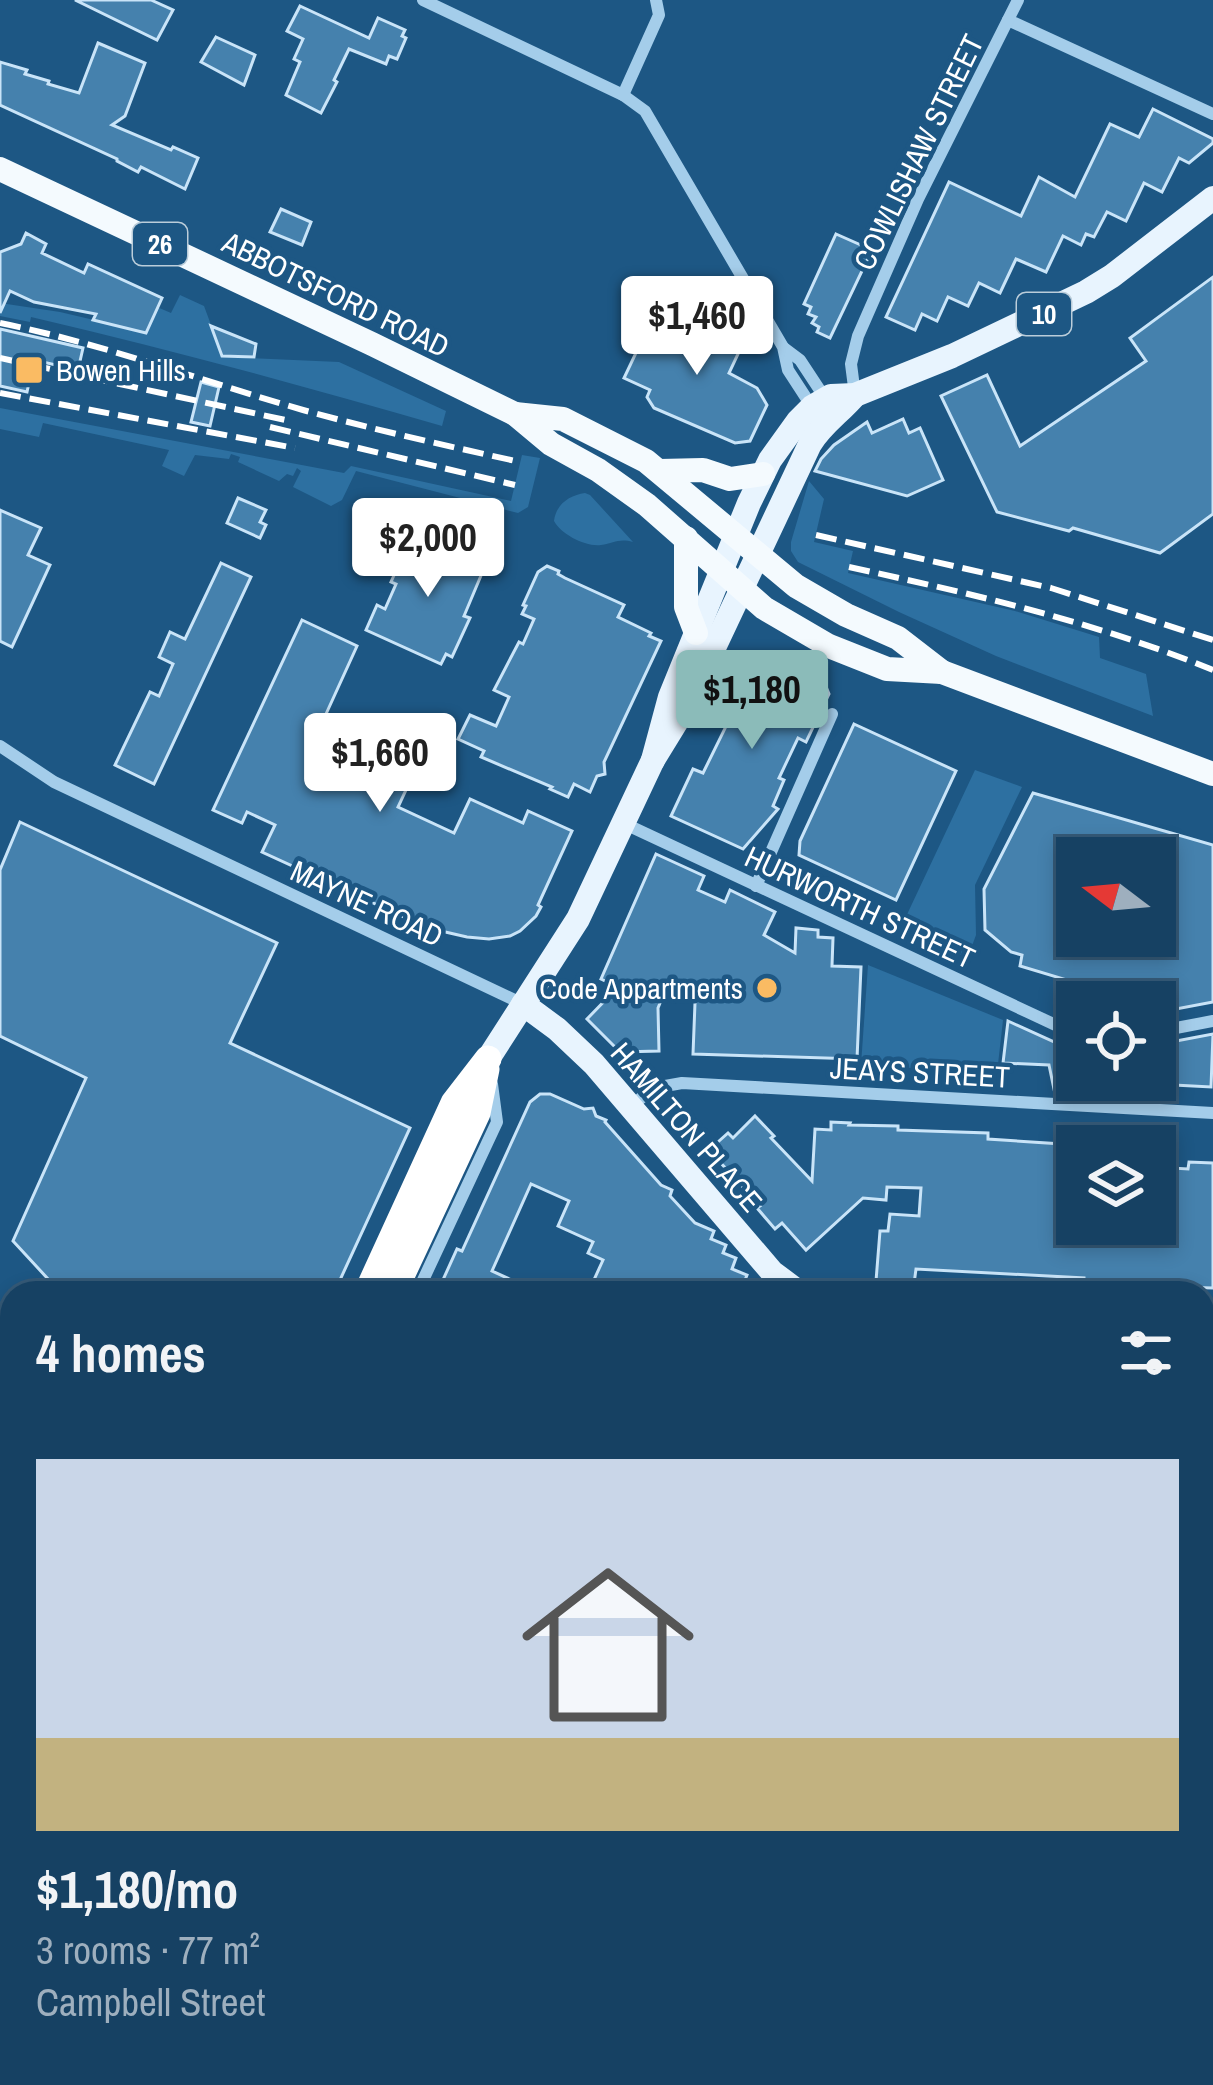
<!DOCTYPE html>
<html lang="en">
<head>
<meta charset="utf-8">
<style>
	:root { --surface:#164163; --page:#234c6c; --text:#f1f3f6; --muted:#9eafbe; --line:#355a78; --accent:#8bbbb9 }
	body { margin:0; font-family:"Archivo Narrow",sans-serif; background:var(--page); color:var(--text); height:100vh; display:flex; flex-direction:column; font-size:45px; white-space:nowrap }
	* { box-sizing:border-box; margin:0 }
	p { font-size:39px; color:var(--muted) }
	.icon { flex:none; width:66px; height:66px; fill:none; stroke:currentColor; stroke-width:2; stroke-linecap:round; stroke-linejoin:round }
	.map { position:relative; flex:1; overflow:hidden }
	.side { position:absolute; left:0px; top:1281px; width:1215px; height:804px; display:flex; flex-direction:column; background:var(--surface); border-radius:36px 36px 0 0; box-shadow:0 6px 18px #0003,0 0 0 3px var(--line) }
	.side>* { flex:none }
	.needle { width:78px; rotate:286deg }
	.buttons { position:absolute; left:1056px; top:837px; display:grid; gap:24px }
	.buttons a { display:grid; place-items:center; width:120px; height:120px; border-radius:0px; background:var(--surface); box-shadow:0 6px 18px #0003,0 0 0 3px var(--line); font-size:60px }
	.price { position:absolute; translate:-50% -102px; padding:0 27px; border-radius:12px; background:#fff; color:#222; font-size:39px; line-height:78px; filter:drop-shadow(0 3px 6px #0008) }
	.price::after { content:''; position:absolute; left:50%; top:72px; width:36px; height:27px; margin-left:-18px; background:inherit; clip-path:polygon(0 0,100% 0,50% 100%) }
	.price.active { background:var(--accent); color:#111 }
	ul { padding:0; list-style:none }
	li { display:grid; align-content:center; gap:24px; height:636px; padding:0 36px }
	li span { display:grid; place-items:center; height:372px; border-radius:0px; color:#555 }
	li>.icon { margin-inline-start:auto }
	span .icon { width:216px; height:216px; fill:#fffc; stroke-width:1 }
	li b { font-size:51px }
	h2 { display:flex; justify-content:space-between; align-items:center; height:144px; padding:0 36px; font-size:51px }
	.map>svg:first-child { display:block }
</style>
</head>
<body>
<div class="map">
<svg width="1213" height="2085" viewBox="0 0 1213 2085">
	<rect width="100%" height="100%" fill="#1d5784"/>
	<g fill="#2d70a1">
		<path d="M 180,295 L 204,306 L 223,357 L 339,362 L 446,411 L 442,426 C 306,387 170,349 31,317 L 30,322 L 0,316 L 0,303 L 60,312 L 145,332 L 157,307 L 171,313 Z"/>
		<polygon points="0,408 344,473 351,466 511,501 522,455 540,458 528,507 518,513 356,471 342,500 331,506 293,487 301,471 297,468 293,476 287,474 279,481 238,462 240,457 231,454 229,459 195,455 184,476 162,466 169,450 43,423 39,437 0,429"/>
		<polygon points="809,481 824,499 814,542 853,551 848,573 1015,611 1099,637 1100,658 1146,674 1153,716 996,656 899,612 798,562 791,551 791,542"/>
		<path d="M 585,493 L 590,495 L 633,542 C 619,538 614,543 601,545 C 585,547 561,534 554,521 C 556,504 570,495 585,493 Z"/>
		<polygon points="975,770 1022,787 975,885 976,935 969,954 961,955 904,929 903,923"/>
		<polygon points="868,965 1003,1020 997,1073 861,1065"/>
		<polygon points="1203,1588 1213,1656 1213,2085 817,2085 812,2073 1203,2073"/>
		<polygon points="502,2073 742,2073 747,2085 496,2085"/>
	</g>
	<g fill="#4581ad" stroke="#c9e4f8" stroke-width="3" fill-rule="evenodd">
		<polygon points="75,0 151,0 173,10 157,40"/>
		<polygon points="300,6 369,38 378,18 405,30 402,36 406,38 397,59 389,56 386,64 349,49 334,80 337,82 321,113 286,95 300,62 294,59 303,39 287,31"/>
		<polygon points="216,37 255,55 244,85 201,62"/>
		<polygon points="98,43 145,63 125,116 112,125 171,150 173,147 198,158 185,189 141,167 138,172 117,161 117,159 0,105 0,62 27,70 25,74 49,81 48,84 79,93"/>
		<polygon points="1153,109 1213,139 1213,143 1189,163 1179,158 1162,192 1144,183 1126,221 1107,212 1094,237 1086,234 1081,245 1063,236 1046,272 1016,259 1000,293 979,283 968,306 948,297 937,321 922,314 915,330 886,317 949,182 1021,216 1039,177 1075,197 1110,124 1139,137"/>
		<polygon points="281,209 311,222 302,245 270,232"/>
		<polygon points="26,233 46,244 42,253 84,273 88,264 162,298 146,333 93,320 96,314 34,302 10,291 0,313 0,252 21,244"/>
		<polygon points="836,234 872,250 830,338 817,332 819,327 812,323 816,317 808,314 811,307 804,304"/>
		<polygon points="1213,277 1213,514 1160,553 1073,528 1069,531 997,512 941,396 987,375 1020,446 1146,361 1130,338"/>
		<polygon points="716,312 738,354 729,373 757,388 767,405 750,441 735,443 654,408 647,397 650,390 624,378 653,317 681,330"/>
		<polygon points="211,326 256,344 254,357 222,356"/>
		<polygon points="0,329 83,348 78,370 34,360 27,392 0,386"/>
		<polygon points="201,382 219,387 210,426 191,422"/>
		<polygon points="903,419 909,433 920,428 943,480 907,496 815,471 821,459 834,445 867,422 872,433"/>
		<polygon points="238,498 266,510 260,522 266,525 260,538 227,523"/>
		<polygon points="0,510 41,528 28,555 50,565 12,647 0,641"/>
		<polygon points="413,533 485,566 464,616 470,618 452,657 446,654 441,664 366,630 377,605 385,609 396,584 391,582"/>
		<polygon points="221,563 251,577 154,784 115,765 150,692 159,696 173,664 159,657 170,632 185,639"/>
		<polygon points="547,566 559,571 558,574 565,578 624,605 618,617 651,633 649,636 661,641 604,762 605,774 597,776 590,792 574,784 568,797 550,789 552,787 481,757 484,751 458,739 470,715 496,726 509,697 494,690 519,642 523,644 534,619 522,614 526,606 523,605 538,572"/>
		<polygon points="302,620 357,646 311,747 369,774 383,743 420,760 398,807 454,833 470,799 523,823 528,811 572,831 538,905 541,907 536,916 520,931 510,936 489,939 467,937 428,928 262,852 275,825 247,812 242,823 213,810"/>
		<polygon points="756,654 767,656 825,684 829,694 806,742 798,738 779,778 784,780 773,806 778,809 743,849 671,816 693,769 703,773 740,698 732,694 749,657"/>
		<polygon points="854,724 956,771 896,900 799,855 800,841"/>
		<path d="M 1033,793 L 1213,845 L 1213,1002 L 1155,1013 L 1155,1002 L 1095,1002 L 1066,995 L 1067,980 L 1020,966 L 1022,955 L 1011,952 L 985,930 L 984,889 ZM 1077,858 L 1155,858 L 1155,936 L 1077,936 Z"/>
		<polygon points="20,822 277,943 230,1043 410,1128 334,1293 69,1293 49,1280 13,1241 86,1078 0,1036 0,870"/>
		<polygon points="656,854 704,876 698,890 725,902 730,890 775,912 764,935 795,953 796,928 818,930 818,937 833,938 832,966 861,967 857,1059 693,1054 695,1003 701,992 670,979 658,1008 659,1051 620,1052 587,1019 618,987 601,979"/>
		<polygon points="1008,1021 1076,1052 1064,1062 1060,1094 1055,1094 1049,1065 1003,1063"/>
		<polygon points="1213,1034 1211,1087 1155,1084 1155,1045"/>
		<polygon points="540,1094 550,1094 584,1109 593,1108 596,1116 606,1120 605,1122 661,1185 672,1190 670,1196 695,1223 714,1231 711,1239 726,1245 723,1253 736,1258 732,1269 747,1275 740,1293 671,1293 659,1288 656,1293 588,1293 603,1260 588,1253 593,1242 558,1226 569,1201 531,1184 492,1271 540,1293 437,1293 457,1249 462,1251 530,1102"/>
		<polygon points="755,1116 774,1136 771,1138 812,1181 815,1129 831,1130 831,1122 850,1123 849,1125 898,1126 898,1130 988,1133 988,1139 1077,1145 1077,1224 1155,1224 1155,1167 1188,1169 1189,1162 1213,1163 1213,1288 1108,1285 1084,1283 1084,1278 916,1269 914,1284 876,1281 880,1231 888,1231 890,1214 919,1216 921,1188 887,1187 886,1200 863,1198 806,1250 782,1223 775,1229 757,1208 760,1206 709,1150 728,1133 733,1138"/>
	</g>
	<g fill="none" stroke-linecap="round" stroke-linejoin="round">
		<polyline stroke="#3f7096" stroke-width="12" stroke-dasharray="12 6" stroke-linecap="butt" points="838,2073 844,2085"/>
		<g stroke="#3f7096" stroke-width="27" stroke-dasharray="27 14" stroke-linecap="butt">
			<polyline points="1203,1959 1213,1960"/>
			<polyline points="1203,2018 1213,2018"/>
		</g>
		<g stroke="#a4cdea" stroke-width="12">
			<polyline points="423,0 623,95 645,111 783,347 788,370 814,410"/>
			<polyline points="1008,20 1213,114"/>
			<polyline points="623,95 659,15 656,0"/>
			<polyline points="784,348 800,360 827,401"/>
			<polyline points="855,395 851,364 858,336 918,199 1018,0"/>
			<polyline points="0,746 54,782 523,1004"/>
			<polyline points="623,823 1077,1035"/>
			<polyline points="756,886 832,714"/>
			<polyline points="1155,1032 1213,1021"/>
			<polyline points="631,1106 654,1088 682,1083 1213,1113"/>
			<polyline points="417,1293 497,1122 492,1084"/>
			<polyline points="1207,1751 1213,1783"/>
			<polyline points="819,2073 825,2085"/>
		</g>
		<polyline stroke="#d0e6f8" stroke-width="21" points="461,2085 467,2073"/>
		<g stroke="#e8f4fe" stroke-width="24">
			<polyline points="653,760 670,697 749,503 770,460 798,421 812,407 831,396 855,395 952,356 1086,292 1112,276 1213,198"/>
			<polyline points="523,1004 557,1029 594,1064 772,1272 800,1293"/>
			<path d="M 488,1059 L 578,919 L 653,760 L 688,703 L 810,444 C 822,424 841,412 855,395"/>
			<polyline points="1203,1329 1213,1329"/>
			<polyline points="1203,1414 1213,1480"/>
		</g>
		<g stroke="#f4fafe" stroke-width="24">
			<polyline points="0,169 372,344 515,414 551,444 598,470 647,505 764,608 829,646 887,669 942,672 1213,774"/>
			<polyline points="515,414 563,419 646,461 796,586 846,615 898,638 942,672"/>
			<polyline points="660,471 703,470 730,479 763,474"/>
			<polyline points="686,538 686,607 696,633"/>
		</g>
		<g stroke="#fff" stroke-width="27">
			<polyline points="367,1293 454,1103 488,1059"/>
			<polyline points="393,1293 477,1113 486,1069"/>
			<polyline points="0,1561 12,1573"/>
			<polyline points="0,1621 12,1623"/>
			<polyline points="0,1678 12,1680"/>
			<polyline points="0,1712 12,1715"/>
			<polyline points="0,1772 12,1773"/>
			<polyline points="0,1881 12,1874"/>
			<polyline points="0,1940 12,1959"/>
			<polyline points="0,2038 12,2048"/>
			<polyline points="0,2071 18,2085"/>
			<polyline points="43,2073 60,2085"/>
			<polyline points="107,2073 120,2085"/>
		</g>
		<g stroke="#fff" stroke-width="6" stroke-dasharray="21 9" stroke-linecap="butt">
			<path d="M 0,323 C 104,344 202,381 303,410 C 375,430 448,446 520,462"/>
			<polyline points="0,358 290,421"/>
			<polyline points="0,393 295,448"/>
			<polyline points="270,427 515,485"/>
			<polyline points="816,535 1051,588 1213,640"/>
			<path d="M 849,567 C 973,594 1095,622 1213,670"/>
			<polyline points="0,1313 12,1320"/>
			<polyline points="754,2073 759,2085"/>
			<polyline points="801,2073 807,2085"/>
		</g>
	</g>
	<g fill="#fabb63" stroke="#1d5784" stroke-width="4.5">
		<rect x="14" y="355" width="30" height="30" rx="6"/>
		<circle cx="767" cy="988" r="12"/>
	</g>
	<g text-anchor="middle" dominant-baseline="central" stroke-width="9" stroke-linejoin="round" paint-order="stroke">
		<g fill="#1d5784" stroke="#bbcdda" stroke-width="3">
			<rect x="133" y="223" width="54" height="42" rx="9"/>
			<rect x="1017" y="293" width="54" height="42" rx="9"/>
		</g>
		<g font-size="27" font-weight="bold" fill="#fff">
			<text x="160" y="244">26</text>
			<text x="1044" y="314">10</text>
		</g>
		<g font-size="30" fill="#fff" stroke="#1d5784">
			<text transform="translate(918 152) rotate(-64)">COWLISHAW STREET</text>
			<text transform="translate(336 294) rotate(26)">ABBOTSFORD ROAD</text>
			<text transform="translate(367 903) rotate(25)">MAYNE ROAD</text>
			<text transform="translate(860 907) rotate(25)">HURWORTH STREET</text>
			<text transform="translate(920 1072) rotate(3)">JEAYS STREET</text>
			<text transform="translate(687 1127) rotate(49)">HAMILTON PLACE</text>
		</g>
		<g font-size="30" fill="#fff" stroke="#1d5784" text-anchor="start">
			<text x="56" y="370">Bowen Hills</text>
			<text x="743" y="988" text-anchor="end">Code Appartments</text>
		</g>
	</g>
</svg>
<div class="buttons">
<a><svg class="needle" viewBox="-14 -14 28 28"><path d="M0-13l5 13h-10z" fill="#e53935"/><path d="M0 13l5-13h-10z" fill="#9eafbe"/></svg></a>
<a><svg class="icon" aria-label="locate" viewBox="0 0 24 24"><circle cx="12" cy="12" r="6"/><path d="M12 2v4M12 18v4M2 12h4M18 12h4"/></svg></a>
<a><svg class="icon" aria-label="layers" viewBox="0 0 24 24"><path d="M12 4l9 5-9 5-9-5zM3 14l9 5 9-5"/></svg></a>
</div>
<b class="price" style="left:697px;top:378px">$1,460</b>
<b class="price" style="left:428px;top:600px">$2,000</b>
<b class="price active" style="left:752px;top:752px">$1,180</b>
<b class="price" style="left:380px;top:815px">$1,660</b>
<section class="side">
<h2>4 homes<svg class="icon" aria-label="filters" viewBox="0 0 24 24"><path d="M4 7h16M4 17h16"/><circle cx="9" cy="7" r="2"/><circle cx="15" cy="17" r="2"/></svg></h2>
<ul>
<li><span style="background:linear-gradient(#c9d6e8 75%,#c2b280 0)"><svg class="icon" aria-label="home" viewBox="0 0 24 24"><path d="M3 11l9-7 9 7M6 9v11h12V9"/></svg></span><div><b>$1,180/mo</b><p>3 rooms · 77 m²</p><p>Campbell Street</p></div></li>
</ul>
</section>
</div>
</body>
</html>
